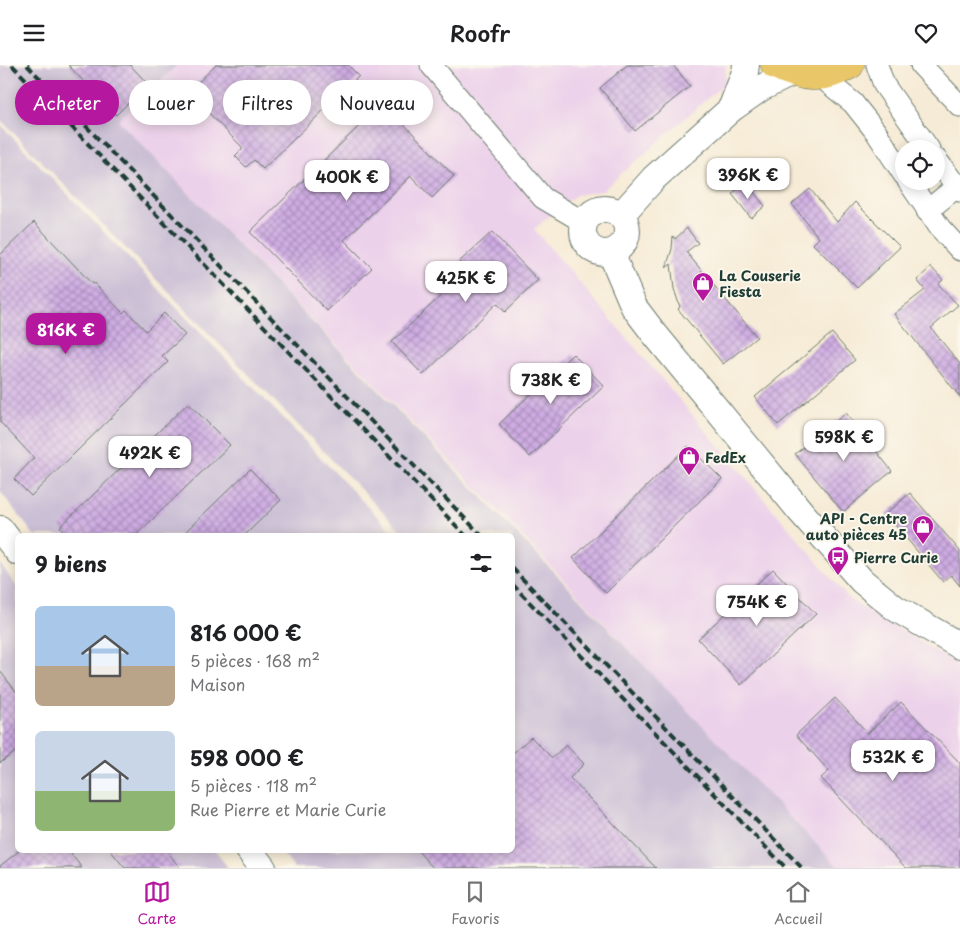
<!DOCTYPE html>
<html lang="fr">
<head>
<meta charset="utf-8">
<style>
	:root { --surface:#fff; --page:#f6f6f6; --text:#202124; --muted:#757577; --line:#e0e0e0; --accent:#b5179e }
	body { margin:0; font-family:"Playpen Sans",sans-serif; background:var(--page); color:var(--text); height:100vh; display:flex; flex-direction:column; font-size:19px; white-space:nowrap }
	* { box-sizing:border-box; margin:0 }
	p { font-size:16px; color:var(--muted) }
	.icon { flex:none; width:28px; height:28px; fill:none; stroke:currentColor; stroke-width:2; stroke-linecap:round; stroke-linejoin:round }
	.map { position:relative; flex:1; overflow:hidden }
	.details { position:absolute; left:15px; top:468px; width:500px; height:320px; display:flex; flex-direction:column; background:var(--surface); border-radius:8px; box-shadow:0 2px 12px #0003 }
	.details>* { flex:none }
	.guide { position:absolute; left:15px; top:15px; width:500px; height:45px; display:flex; gap:10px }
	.fabs { position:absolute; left:895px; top:75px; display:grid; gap:10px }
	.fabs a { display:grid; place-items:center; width:50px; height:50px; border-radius:50%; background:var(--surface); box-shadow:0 2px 12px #0003; font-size:25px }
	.price { position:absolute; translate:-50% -42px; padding:0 11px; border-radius:10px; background:#fff; color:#222; font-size:16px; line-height:32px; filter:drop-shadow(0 1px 2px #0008) }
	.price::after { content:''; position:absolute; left:50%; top:30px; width:15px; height:11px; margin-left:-8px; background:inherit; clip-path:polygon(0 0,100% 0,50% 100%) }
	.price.on { background:var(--accent); color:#fff }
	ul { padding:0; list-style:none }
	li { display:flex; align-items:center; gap:15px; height:125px; padding:0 20px }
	li span { display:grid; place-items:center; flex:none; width:140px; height:100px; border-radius:8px; color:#555 }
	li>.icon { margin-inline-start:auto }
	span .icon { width:60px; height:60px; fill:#fffc; stroke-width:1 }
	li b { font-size:21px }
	h2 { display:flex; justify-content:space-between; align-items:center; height:60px; padding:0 20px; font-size:21px }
	.tag { padding:0 18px; border-radius:22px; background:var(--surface); box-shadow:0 2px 12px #0003; font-size:18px; line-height:45px }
	.tag.on { background:var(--accent); color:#fff }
	header { display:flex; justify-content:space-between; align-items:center; height:65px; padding:0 20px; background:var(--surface); font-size:22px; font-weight:600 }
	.tab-bar { display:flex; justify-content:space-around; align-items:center; height:70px; border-top:1px solid var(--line); background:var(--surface); font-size:14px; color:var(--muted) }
	.tab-bar a { display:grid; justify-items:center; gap:2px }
	.tab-bar .on { color:var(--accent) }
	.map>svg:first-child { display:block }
</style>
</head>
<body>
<header><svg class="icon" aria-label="menu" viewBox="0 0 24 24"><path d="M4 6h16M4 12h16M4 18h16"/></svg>Roofr<svg class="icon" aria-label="heart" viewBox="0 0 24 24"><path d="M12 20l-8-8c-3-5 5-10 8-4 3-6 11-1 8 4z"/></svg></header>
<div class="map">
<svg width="960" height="803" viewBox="0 0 960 803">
	<defs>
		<pattern id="building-cross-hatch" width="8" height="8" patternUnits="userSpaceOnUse" patternTransform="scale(1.25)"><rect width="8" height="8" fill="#cface3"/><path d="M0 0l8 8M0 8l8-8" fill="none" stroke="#a78db9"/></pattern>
	</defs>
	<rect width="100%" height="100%" fill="#fbf7ec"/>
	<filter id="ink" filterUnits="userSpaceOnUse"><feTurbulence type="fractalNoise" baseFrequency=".02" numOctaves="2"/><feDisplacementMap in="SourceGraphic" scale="10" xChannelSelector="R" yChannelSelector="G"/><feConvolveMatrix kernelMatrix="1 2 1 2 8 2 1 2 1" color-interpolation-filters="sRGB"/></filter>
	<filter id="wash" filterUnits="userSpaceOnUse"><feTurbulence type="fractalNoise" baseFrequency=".0096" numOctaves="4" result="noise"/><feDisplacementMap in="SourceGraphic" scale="20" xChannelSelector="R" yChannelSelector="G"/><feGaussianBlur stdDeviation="1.12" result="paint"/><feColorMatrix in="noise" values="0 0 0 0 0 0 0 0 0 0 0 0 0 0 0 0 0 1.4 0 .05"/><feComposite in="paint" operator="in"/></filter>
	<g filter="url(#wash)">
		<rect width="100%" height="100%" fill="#f6ebd6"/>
		<polygon fill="#ecd1ea" points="177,0 726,0 725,18 602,126 576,130 534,164 850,535 960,600 960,803 834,803 514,462 117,55"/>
		<g fill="#cbbfd5">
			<polygon points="0,0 177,0 118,55 839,803 294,803 280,785 512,785 512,470 405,470 0,54"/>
			<polygon points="0,59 395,470 34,470 0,426"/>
			<polygon points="0,499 17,522 18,785 215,785 228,803 0,803"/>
		</g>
		<g id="blocks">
			<g fill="url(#building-cross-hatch)">
				<polygon points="68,0 130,0 148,19 116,50"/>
				<polygon points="216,0 348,0 359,11 263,104 254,95 246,102 235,91 243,83 188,27"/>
				<polygon points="627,0 673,0 690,21 635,66 600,23"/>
				<polygon points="397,27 408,39 396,51 454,111 432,133 411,111 344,175 372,203 327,246 250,167 383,38 384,39"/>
				<polygon points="746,117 765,141 751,153 732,129"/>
				<polygon points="810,124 837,157 855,137 900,182 857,223 813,179 819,173 792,139"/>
				<polygon points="34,157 92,219 94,218 123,248 126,245 146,266 164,248 185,270 162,291 168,297 31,431 14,414 34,393 0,357 0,190"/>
				<polygon points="687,163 698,178 686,187 757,272 723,299 678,244 680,242 674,224 671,199 666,203 672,184 673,171 675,174"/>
				<polygon points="492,167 538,215 505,247 497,238 423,310 392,277 467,206 459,197"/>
				<polygon points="931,202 943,215 938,219 958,240 931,263 960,299 960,332 894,249 925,225 917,215"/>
				<polygon points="832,268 855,295 778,360 755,332"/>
				<polygon points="573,289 604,321 530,392 499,359"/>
				<polygon points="188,338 230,380 136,470 67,470 60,462"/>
				<polygon points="846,348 892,406 843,447 795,389"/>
				<polygon points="688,381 722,414 606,528 573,493"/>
				<polygon points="250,404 281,435 245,470 182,470"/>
				<polygon points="910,428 960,486 960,521 951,510 943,517 886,449"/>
				<polygon points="773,504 816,549 741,620 698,574"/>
				<polygon points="0,606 18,629 18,685 0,698"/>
				<polygon points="835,633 868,668 901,637 960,698 960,803 906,803 821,713 829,706 796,670"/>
				<polygon points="531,672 552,693 566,680 584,699 570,713 656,803 433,803 417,785 512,785 512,689"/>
				<polygon points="20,785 68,785 82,803 0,803 0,801"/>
				<polygon points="110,785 166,785 180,803 125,803"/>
			</g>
		</g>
	</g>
	<g filter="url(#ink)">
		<use href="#blocks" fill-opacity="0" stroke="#6a7a6d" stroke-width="1"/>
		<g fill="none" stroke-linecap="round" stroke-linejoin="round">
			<g stroke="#6a7a6d" stroke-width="23">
				<g id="minor">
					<polyline points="431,0 543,133 585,158"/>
					<polyline points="877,0 884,20 929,84"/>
					<polyline points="921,0 960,41"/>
					<polyline points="820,11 853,38 876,67 904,110"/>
					<polyline points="936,94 960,126"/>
					<polyline points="908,116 940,163 960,185"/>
					<polyline points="927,146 960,119"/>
				</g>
			</g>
			<g stroke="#6a7a6d" stroke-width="28">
				<g id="tertiary">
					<polyline points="731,44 745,7 746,0"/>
					<circle cx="605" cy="166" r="22"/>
					<polyline points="621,150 654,113 731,44 761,23 792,8"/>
					<polyline points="611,188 634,242 653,267 801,447 862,516 895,543 960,581"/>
					<polyline points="0,464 18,487"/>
					<polyline points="249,785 263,803"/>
				</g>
			</g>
			<g stroke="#6a7a6d" stroke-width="29">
				<path id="primary" d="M 775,0 C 803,14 823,16 850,0"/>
			</g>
			<use href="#minor" stroke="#fff" stroke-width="21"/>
			<use href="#tertiary" stroke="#fff" stroke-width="26"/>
			<use href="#primary" stroke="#e9c769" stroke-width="28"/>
			<g stroke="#1f3d34" stroke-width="4" stroke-dasharray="8 4" stroke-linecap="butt">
				<polyline points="12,0 465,470"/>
				<polyline points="27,0 481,470"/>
				<polyline points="512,503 802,803"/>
				<polyline points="512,519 786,803"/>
			</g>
		</g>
	</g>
	<defs>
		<g id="shop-pin" transform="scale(1.125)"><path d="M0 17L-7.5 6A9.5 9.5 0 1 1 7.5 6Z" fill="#b5179e" stroke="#fbf7ec"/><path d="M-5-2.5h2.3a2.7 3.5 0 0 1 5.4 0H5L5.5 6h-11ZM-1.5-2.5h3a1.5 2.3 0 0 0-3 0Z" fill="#fff"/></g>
		<g id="bus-pin" transform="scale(1.125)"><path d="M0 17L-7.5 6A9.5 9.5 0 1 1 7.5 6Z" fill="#b5179e" stroke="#fbf7ec"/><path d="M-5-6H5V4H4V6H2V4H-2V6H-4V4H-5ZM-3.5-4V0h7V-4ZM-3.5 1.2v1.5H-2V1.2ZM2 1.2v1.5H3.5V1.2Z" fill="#fff"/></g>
	</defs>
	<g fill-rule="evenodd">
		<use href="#shop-pin" x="703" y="218"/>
		<use href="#shop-pin" x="689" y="392"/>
		<use href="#shop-pin" x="923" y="461"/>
		<use href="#bus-pin" x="838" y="492"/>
	</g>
	<g text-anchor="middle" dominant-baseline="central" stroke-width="4" stroke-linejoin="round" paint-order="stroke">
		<g font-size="14" font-weight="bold" fill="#1f3d34" stroke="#fbf7ec" text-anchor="start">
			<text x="719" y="210">La Couserie<tspan x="719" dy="16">Fiesta</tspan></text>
			<text x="705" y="392">FedEx</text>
			<text x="907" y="453" text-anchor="end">API - Centre<tspan x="907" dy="16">auto pièces 45</tspan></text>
			<text x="854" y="492">Pierre Curie</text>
		</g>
	</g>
</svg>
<div class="fabs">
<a><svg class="icon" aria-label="locate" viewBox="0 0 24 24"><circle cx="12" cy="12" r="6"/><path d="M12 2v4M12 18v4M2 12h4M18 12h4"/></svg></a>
</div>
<b class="price" style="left:748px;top:135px">396K €</b>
<b class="price" style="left:347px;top:137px">400K €</b>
<b class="price" style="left:466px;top:238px">425K €</b>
<b class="price on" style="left:66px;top:290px">816K €</b>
<b class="price" style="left:551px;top:340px">738K €</b>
<b class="price" style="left:844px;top:397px">598K €</b>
<b class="price" style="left:150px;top:413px">492K €</b>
<b class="price" style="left:757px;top:562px">754K €</b>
<b class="price" style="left:893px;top:717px">532K €</b>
<div class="guide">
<a class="tag on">Acheter</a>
<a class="tag">Louer</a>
<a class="tag">Filtres</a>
<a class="tag">Nouveau</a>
</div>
<section class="details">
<h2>9 biens<svg class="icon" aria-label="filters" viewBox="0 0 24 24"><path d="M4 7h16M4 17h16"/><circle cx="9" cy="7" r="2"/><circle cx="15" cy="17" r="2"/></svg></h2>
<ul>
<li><span style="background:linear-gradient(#a9c7e8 60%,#b9a48a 0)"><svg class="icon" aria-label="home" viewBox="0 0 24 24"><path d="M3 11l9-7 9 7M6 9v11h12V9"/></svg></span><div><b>816 000 €</b><p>5 pièces · 168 m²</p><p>Maison</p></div></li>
<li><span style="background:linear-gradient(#c9d6e8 60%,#8fb573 0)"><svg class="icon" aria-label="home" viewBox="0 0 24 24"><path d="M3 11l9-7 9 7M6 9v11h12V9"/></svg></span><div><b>598 000 €</b><p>5 pièces · 118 m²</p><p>Rue Pierre et Marie Curie</p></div></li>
</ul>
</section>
</div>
<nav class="tab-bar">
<a class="on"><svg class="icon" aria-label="map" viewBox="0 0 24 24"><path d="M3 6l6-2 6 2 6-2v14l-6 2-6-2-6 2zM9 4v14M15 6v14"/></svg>Carte</a>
<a><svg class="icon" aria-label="saved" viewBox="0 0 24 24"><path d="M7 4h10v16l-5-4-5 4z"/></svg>Favoris</a>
<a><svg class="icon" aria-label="home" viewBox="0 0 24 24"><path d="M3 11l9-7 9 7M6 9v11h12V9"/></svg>Accueil</a>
</nav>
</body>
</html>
